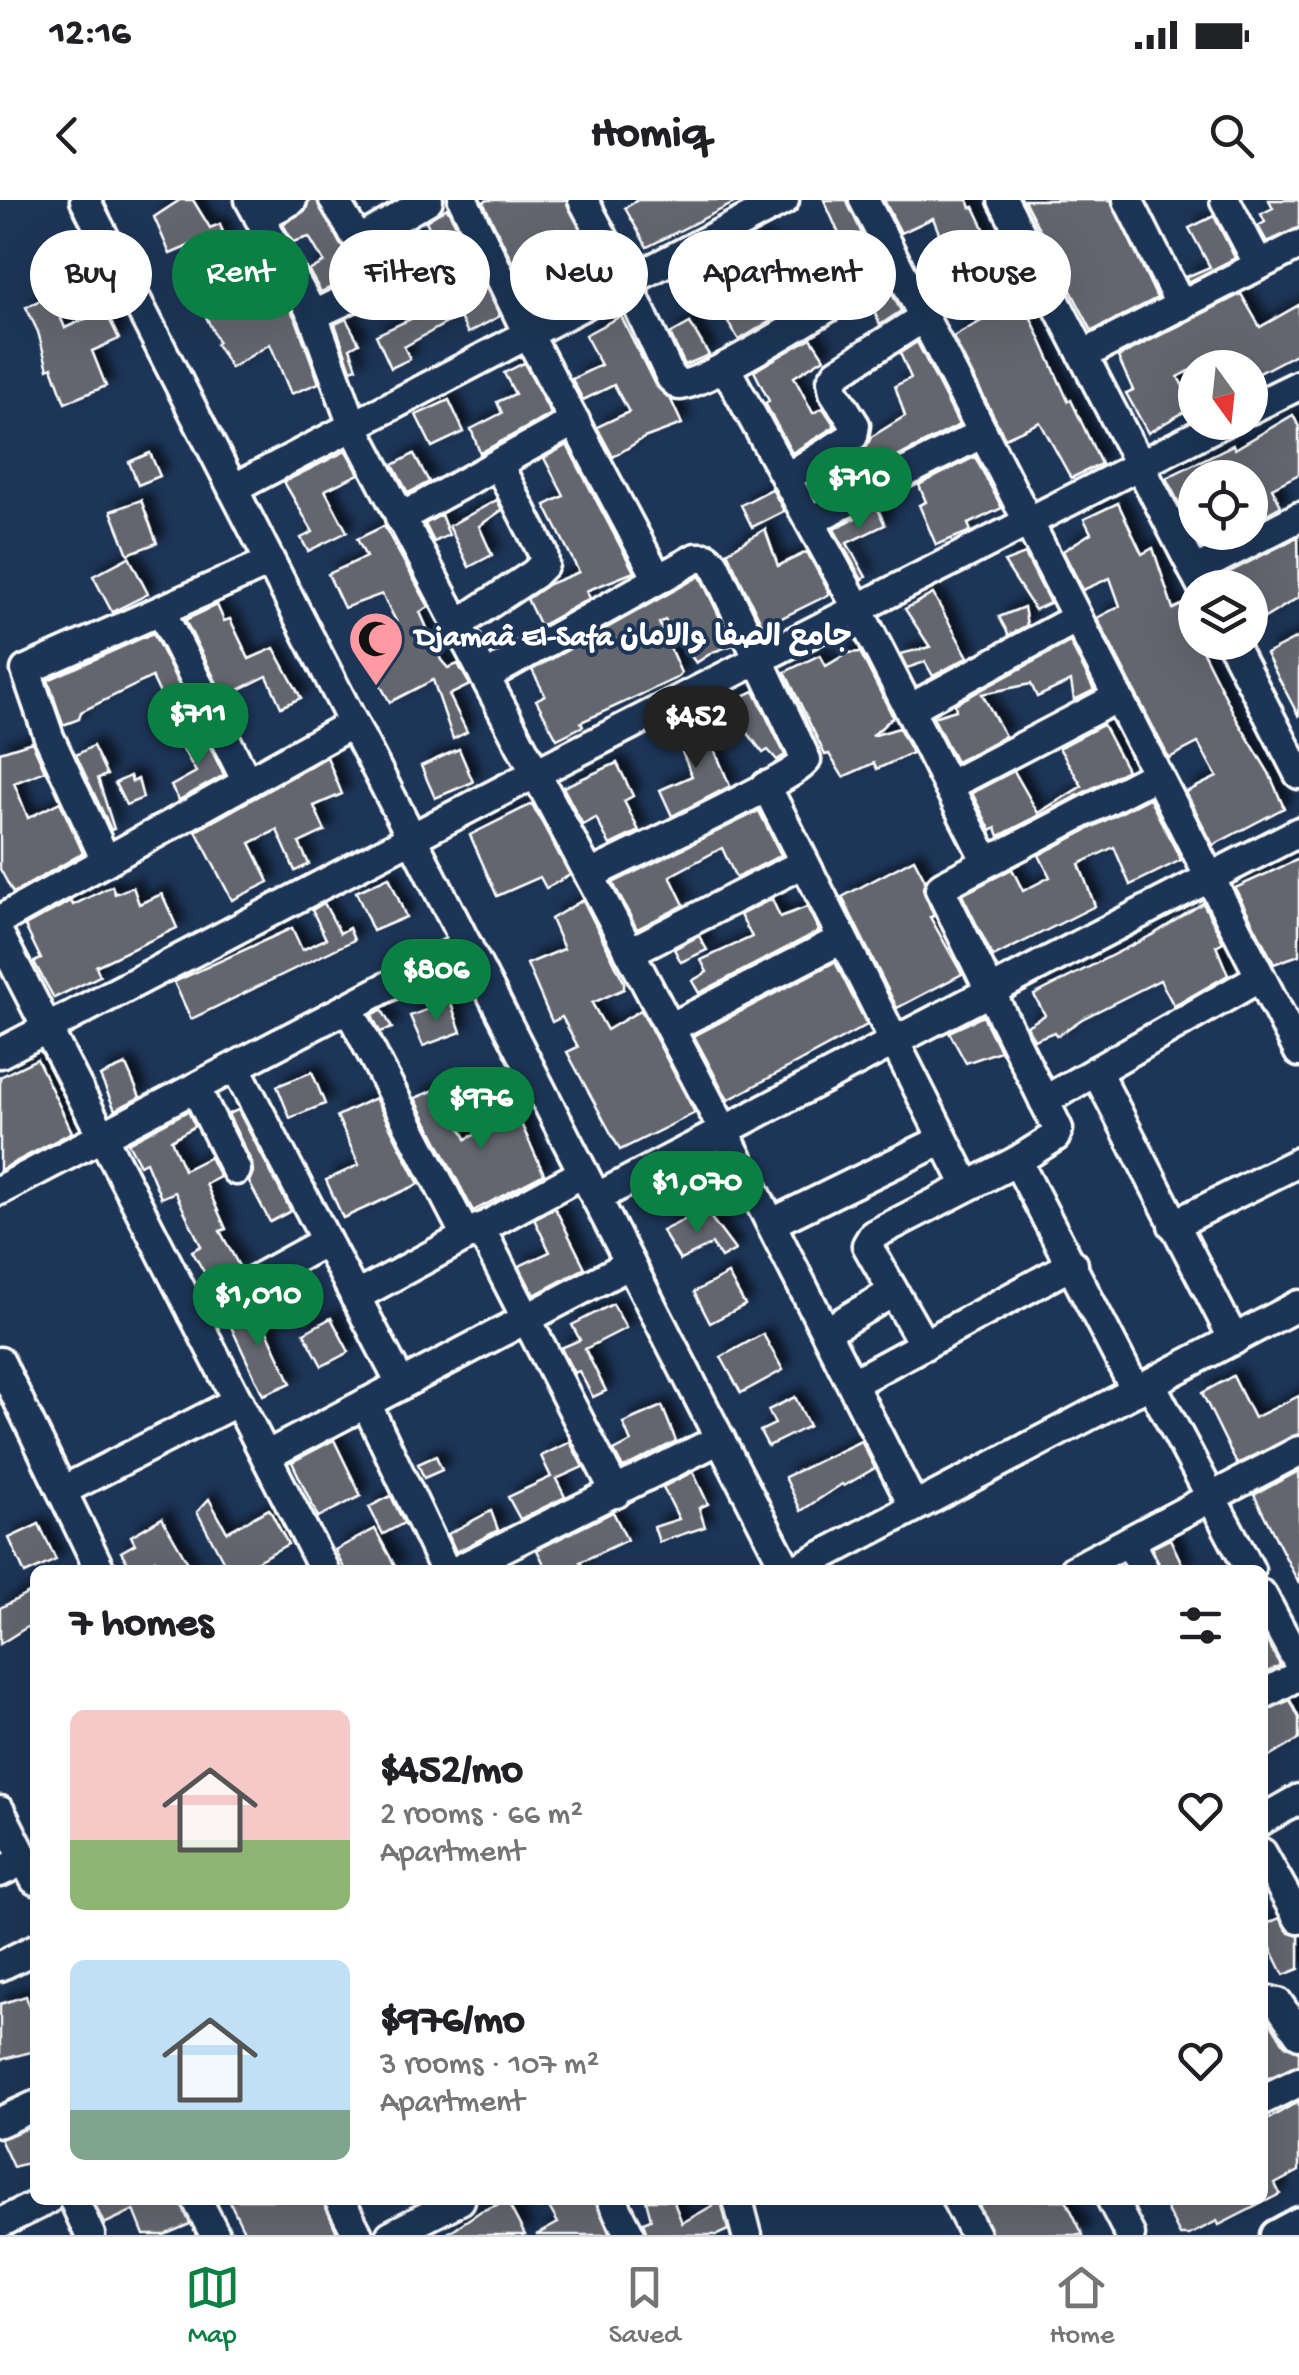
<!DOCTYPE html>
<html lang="en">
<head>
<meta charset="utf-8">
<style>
	:root { --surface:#fff; --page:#f6f6f6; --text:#202124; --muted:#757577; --line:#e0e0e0; --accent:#0b8043 }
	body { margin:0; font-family:"Gochi Hand","Playpen Sans Arabic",sans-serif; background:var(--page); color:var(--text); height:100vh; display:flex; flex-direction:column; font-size:38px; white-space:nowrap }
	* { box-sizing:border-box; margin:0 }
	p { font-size:32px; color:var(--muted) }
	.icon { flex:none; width:55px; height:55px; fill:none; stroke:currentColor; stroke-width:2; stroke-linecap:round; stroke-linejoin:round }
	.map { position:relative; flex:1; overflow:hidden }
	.sheet { position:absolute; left:30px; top:1365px; width:1238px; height:640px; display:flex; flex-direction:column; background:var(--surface); border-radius:15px; box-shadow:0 10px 40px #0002 }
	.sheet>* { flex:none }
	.hud { position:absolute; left:30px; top:30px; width:1240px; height:90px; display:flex; gap:20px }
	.needle { width:65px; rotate:165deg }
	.controls { position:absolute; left:1178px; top:150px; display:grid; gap:20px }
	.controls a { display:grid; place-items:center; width:90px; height:90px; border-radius:50%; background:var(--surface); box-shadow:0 10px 40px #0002; font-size:50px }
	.price { position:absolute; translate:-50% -85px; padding:0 22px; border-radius:35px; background:var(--accent); color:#fff; font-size:32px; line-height:65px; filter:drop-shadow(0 2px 5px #0008) }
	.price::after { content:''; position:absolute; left:50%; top:60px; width:30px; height:22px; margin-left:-15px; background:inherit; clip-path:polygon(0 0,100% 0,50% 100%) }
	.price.on { background:#222; color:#fff }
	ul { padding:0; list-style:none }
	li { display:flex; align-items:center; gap:30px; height:250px; padding:0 40px }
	li span { display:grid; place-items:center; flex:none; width:280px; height:200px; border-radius:15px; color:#555 }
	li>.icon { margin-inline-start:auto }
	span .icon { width:120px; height:120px; fill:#fffc; stroke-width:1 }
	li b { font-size:42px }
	h2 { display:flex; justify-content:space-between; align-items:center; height:120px; padding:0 40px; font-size:42px }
	.pill { padding:0 35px; border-radius:45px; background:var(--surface); box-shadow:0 10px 40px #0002; font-size:35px; line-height:90px }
	.pill.on { background:var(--accent); color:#fff }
	.status { display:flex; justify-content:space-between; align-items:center; height:70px; padding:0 50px; background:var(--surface); direction:ltr }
	.status svg { height:28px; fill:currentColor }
	header { display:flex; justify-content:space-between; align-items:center; height:130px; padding:0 40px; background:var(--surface); font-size:45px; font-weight:800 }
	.tabs { display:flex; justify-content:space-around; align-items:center; height:140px; border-top:2px solid var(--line); background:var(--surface); font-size:28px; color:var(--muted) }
	.tabs a { display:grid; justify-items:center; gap:5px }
	.tabs .on { color:var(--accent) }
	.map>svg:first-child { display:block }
</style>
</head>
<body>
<div class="status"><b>12:16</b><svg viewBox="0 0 49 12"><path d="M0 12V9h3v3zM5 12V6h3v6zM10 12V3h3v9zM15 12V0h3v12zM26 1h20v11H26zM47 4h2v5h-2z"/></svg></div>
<header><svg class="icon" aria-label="back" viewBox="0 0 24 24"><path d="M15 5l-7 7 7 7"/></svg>Homiq<svg class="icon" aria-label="search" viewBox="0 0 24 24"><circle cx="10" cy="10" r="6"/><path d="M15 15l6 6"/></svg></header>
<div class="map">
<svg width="1299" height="2035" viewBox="0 0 1299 2035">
	<defs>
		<filter id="shadow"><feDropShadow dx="8" dy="-8" stdDeviation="5" flood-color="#0009"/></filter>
	</defs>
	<rect width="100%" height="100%" fill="#1d3557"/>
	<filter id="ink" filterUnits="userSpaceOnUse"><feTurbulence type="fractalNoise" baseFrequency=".01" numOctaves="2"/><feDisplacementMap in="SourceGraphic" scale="20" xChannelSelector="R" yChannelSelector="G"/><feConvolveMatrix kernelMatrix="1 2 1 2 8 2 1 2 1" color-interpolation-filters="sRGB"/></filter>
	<g filter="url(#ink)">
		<g fill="#64666e" stroke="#fff" stroke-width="2.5" filter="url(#shadow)">
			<polygon points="180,0 193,0 210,28 220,24 229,50 252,40 275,106 286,102 297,122 319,183 291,194 270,144 231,168 216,144 218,142 193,89 214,79 198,42 170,54 154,17"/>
			<polygon points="309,0 317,0 340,44 348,51 365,55 388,43 395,58 321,92 309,71 324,62 309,37 293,42 283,24 306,10"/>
			<polygon points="488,0 566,0 599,66 567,86 547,54 520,67 532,102 483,2"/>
			<polygon points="638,0 740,0 647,47 625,8"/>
			<polygon points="824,0 847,0 862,34 843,43"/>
			<polygon points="884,0 968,0 971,8 974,7 989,39 984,41 998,79 940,110 927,85 954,71 933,18 901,33"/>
			<polygon points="1024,0 1111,0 1157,98 1092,131"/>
			<polygon points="1269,0 1299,0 1299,28 1267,42 1258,26 1265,22 1261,14 1273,8"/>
			<polygon points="447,8 458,29 435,40 426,21"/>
			<polygon points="1214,16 1235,58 1188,82 1186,77 1210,67 1189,28"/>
			<polygon points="760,40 779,82 821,63 832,84 739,140 718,107 760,83 755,72 741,77 731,54"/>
			<polygon points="81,48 91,71 53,88 41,63"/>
			<polygon points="473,61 500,116 468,133 459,116 404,147 410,159 391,168 376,135 411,119 399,95"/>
			<polygon points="890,90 901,111 880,125 870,102"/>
			<polygon points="1241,94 1260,127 1299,105 1299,152 1250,178 1250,168 1195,168 1178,177 1194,206 1148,233 1126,193 1133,190 1118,157"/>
			<polygon points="51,95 65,128 105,110 119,139 92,151 106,186 65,203 52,167 48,169 38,132 26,107"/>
			<polygon points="1022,98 1068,201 1071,200 1101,264 1071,278 1040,222 1005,238 953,137"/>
			<polygon points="621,116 655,185 671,200 682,224 644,238 613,257 597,227 629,212 614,185 583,200 572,179 601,165 585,135"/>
			<polygon points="346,119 359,143 350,148 357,168 351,170 335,124"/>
			<polygon points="690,123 709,155 685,165 670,134"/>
			<polygon points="811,138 824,158 794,177 813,213 823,208 835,226 792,253 765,203 769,201 754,171"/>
			<polygon points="917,142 959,225 864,274 854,256 867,246 871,237 905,216 895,186 911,178 900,153"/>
			<polygon points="524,163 551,214 480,253 471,229 502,213 497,202 515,194 504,173"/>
			<polygon points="449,200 464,232 432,247 416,215"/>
			<polygon points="1293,215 1299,227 1299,274 1272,288 1281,306 1250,323 1250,278 1195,278 1195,334 1166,278 1233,245 1235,249"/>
			<polygon points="567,245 634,372 586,391 590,398 540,426 527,399 549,384 579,372 545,305 564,296 544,258"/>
			<polygon points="346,251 359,274 325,290 347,332 308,351 301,338 313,332 284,282"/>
			<polygon points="150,253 160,276 138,285 129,262"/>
			<polygon points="414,254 429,282 408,293 393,265"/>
			<polygon points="975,257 1002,308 968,324 971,331 936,345 919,305 926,302 919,285"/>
			<polygon points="858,269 861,275 819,297 816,291"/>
			<polygon points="772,289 784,311 752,327 741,305"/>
			<polygon points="141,300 157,343 128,354 111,311"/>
			<polygon points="497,300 502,310 479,326 492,355 469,367 449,326"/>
			<polygon points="1118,303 1142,354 1153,348 1173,409 1184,404 1195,426 1195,442 1201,442 1203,452 1237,520 1269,573 1284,608 1213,645 1186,592 1217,577 1198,543 1169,558 1097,418 1120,406 1110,378 1083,390 1063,351 1091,333 1084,319"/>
			<polygon points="877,307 885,325 847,343 866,377 862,380 834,329"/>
			<polygon points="441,315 449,335 434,342 425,324"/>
			<polygon points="384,326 429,407 420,412 441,460 448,468 458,464 470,485 449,495 467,532 453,539 433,480 390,502 356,443 397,423 382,394 344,408 328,374 366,357 357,339"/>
			<polygon points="765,329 778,366 807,352 830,394 763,427 727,352"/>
			<polygon points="1298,337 1299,397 1250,427 1250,388 1228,388 1224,375"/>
			<polygon points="1025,354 1050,403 1035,410 1004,362"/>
			<polygon points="129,357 148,394 112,412 93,376"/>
			<polygon points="700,376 733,445 713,452 696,463 665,420 659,423 681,473 677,478 581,522 583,526 557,539 536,500 545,495 532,470"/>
			<polygon points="933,394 968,457 933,476 925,462 907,468 900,454 930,447 905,409"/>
			<polygon points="217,405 224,421 230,419 249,459 274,448 301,498 281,507 267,476 224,497 185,420"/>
			<polygon points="1024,407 1027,425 1009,435 999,417"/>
			<polygon points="153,433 187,501 184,502 179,493 163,500 152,477 81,512 79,519 63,525 48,480"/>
			<polygon points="1299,437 1299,517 1266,454"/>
			<polygon points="1070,442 1094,490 1074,500 1071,481 1037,497 1031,484 982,494 1005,536 956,562 933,517 956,510 955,504"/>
			<polygon points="860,452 893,517 872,536 899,528 912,553 877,569 874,563 843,577 829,554 825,555 785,472 820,455 826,466 848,453"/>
			<polygon points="754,491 785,555 777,560 768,550 763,553 726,504"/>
			<polygon points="702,521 730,586 672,616 660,590 692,576 674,533"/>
			<polygon points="1103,525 1127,570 999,636 996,628 991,631 972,593 1014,571 1038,613 1082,586 1059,548"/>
			<polygon points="204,535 224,575 179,600 171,586 196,572 181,546"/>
			<polygon points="32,542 45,571 14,583 28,618 60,602 83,653 13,693 0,669 0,552"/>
			<polygon points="93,546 107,575 98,578 114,629 111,630 76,555"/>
			<polygon points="459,549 473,582 435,598 421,566"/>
			<polygon points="327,557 342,594 314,606 325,631 299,643 309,664 295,671 277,630 250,643 269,682 232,700 196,631"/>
			<polygon points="617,563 633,596 624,601 639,631 610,645 596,618 583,625 563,587"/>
			<polygon points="130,576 132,582 138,579 143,598 126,605 115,583"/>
			<polygon points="1149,598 1181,660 1130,685 1114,647 1079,664 1095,706 993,757 962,695 1012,669 1023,691 1050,677 1039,655"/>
			<polygon points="532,604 570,675 546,688 540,677 497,696 470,635"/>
			<polygon points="759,611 781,655 736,678 722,648 670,676 684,705 637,729 613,683"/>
			<polygon points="914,659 925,680 923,689 934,716 930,717 962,774 897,808 842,697"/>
			<polygon points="1299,659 1299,755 1274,764 1235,688"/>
			<polygon points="389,677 406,717 373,731 356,692"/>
			<polygon points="112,686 115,694 133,687 139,704 162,694 177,728 96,766 100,776 54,798 34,762 41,759 25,726 71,701 73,705"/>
			<polygon points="772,699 780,717 807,707 819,731 699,793 692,781 707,772 701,760 752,737 740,715"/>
			<polygon points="583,700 624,782 624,789 592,803 607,830 641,810 695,913 620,950 567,852 578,847 562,817 552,822 527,764 564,749 551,719"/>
			<polygon points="324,703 340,733 349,728 354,740 191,819 174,782 292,728 302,750 326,739 312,710"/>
			<polygon points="1203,703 1223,742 1216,746 1228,775 1174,806 1160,780 1082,819 1057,836 1054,832 1034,840 1027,826 1045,815 1034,795 1154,734"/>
			<polygon points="699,736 707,750 681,762 674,749"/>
			<polygon points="835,762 867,825 728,900 694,836"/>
			<polygon points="450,801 461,832 423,846 410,816"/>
			<polygon points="382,810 392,828 380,832 372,815"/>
			<polygon points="983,816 1000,851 966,863 949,832"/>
			<polygon points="37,859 72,932 0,970 0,877"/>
			<polygon points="126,865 140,897 115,910 100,876"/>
			<polygon points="312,872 325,904 290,918 277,886"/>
			<polygon points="442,887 466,939 517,915 544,974 473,1011 415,898"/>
			<polygon points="375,898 419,984 343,1018 326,980 359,965 337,916"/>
			<polygon points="238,910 291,1011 270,1022 249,982 253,972 252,963 228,914"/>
			<polygon points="188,911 195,926 171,940 184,970 210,957 220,977 206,984 226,1029 220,1031 240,1068 211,1084 192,1051 201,1046 175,992 161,998 146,962 140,965 128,943"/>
			<polygon points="702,1006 735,1050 721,1058 712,1044 680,1060 662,1031 694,1015"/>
			<polygon points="555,1008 585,1068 534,1095 519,1066 550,1052 534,1019"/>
			<polygon points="728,1074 745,1105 710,1123 694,1092"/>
			<polygon points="253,1101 291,1183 263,1195 226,1116"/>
			<polygon points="613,1104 626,1128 585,1149 606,1191 593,1197 579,1171 574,1173 561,1148 580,1140 572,1125"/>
			<polygon points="331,1118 349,1152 322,1166 304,1133"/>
			<polygon points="763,1134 783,1170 741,1193 721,1157"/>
			<polygon points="1233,1176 1254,1218 1299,1196 1299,1234 1237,1264 1202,1193"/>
			<polygon points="795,1197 809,1226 768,1246 760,1231 775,1224 768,1210"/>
			<polygon points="662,1206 676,1241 623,1268 614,1251 631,1242 623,1223"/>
			<polygon points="334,1240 361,1296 318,1317 292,1262"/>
			<polygon points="861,1241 875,1268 844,1286 842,1284 801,1311 785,1277"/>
			<polygon points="570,1242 583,1267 556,1279 565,1297 520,1319 508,1297 551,1277 541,1256"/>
			<polygon points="436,1256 442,1270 424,1278 418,1264"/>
			<polygon points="1299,1271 1299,1384 1254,1295"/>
			<polygon points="693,1272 708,1304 699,1308 705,1327 659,1342 654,1327 679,1319 663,1287"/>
			<polygon points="391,1296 404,1323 383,1334 369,1307"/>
			<polygon points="209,1299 227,1332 269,1309 288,1344 241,1370 228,1370 197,1312"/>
			<polygon points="491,1311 498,1330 456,1352 448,1334"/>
			<polygon points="613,1312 627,1340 580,1362 584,1370 547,1370 537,1350"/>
			<polygon points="162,1318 192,1370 160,1370 155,1360 138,1370 132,1370 121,1352 135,1344 131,1336"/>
			<polygon points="39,1324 56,1360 25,1374 9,1338"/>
			<polygon points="375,1329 397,1370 345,1370 335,1350"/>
			<polygon points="1170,1339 1185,1370 1161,1370 1152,1348"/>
			<polygon points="35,1390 35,1422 0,1444 0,1408"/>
			<polygon points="1262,1433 1280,1465 1262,1475"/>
			<polygon points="1290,1500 1299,1518 1299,1539 1262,1561 1262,1512"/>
			<polygon points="1279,1718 1289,1733 1299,1736 1299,1769 1284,1775 1262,1730 1262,1726"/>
			<polygon points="26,1796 35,1824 35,1851 0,1860 0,1804"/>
			<polygon points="1270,1822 1285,1845 1299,1851 1299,1865 1264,1880 1262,1826"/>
			<polygon points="1299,1901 1299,1971 1275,1984 1280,1994 1219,2025 1217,2021 1189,2035 1180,2035 1164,2004 1173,2000 1262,2000 1262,1923"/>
			<polygon points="28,1928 35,1945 35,1961 13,1967 0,1939"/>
			<polygon points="93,2000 180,2000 190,2024 164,2035 144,2035 134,2010 104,2024"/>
			<polygon points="229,2000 323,2000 338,2035 246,2035"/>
			<polygon points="545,2000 595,2000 610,2035 536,2035 558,2023"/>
			<polygon points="646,2000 673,2000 682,2023 721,2001 728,2030 717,2035 647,2035 643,2022 651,2019"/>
			<polygon points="977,2000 1066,2000 1083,2035 992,2035"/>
			<polygon points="507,2001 525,2035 445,2035 481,2011"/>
		</g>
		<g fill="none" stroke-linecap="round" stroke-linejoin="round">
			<g stroke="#fff" stroke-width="35">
				<g id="minor">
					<polyline points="85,0 787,1370"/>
					<polyline points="250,0 313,115 353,226 724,931 914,1307"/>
					<polyline points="334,0 355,35 363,38 428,0"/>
					<polyline points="463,0 528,134 658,379"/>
					<path d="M 583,0 L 627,82 L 671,178 L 679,185 C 709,185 861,86 897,65"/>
					<polyline points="864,0 1299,852"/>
					<polyline points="1003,0 1203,388"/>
					<polyline points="1128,0 1181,106"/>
					<polyline points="1225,0 1259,65"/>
					<polyline points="259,17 292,0"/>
					<polyline points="313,115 481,38"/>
					<polyline points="1083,155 1299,45"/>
					<polyline points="725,167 858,409 987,662"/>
					<polyline points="1250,209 1299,185"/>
					<polyline points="786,278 853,236 855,225 834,192 832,181 837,173 924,117"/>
					<polyline points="233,289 784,0"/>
					<polyline points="400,318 575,221"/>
					<polyline points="810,321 983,233"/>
					<polyline points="1194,371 1299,317"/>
					<polyline points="161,411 247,582"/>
					<polyline points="457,425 534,374 544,364 543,353 498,264"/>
					<polyline points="1231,442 1299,574"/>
					<path d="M 485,477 L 696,358 L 707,358 L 714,364 L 806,560 C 796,578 621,659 590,675"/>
					<polyline points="909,509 1077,418"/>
					<polyline points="766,586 966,984"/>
					<polyline points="948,586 1118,497"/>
					<polyline points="106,661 49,537 26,470 270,362"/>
					<polyline points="0,720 353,523"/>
					<polyline points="0,736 324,1370"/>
					<polyline points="630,752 804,663"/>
					<polyline points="349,809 466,1036"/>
					<polyline points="670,828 842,739"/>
					<polyline points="0,853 536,573 1224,222"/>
					<polyline points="236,868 401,1184"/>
					<polyline points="1096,871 1234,1140"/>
					<polyline points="196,889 236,970"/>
					<polyline points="1044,901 1260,777"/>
					<polyline points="1017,961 1136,1191"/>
					<polyline points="0,990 467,745"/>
					<path d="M 596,998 C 830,875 1063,752 1299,632"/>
					<polyline points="772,1023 942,940"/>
					<polyline points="1173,1025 1299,962"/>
					<polyline points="480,1028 616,1293"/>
					<polyline points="355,1097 583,973"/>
					<polyline points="193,1114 326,1041"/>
					<polyline points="827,1131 893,1092"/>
					<polyline points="924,1145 867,1045 873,1035 1017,961 1055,937 1058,929 940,689 942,686 1157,574"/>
					<polyline points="0,1162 100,1370"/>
					<polyline points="853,1183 1073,1064"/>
					<polyline points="1151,1184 1250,1370"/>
					<polyline points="366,1203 445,1370"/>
					<polyline points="266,1256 630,1064"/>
					<polyline points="62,1291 238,1201"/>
					<polyline points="1129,1341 1144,1370"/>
					<polyline points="458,1370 720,1239"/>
					<polyline points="795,1370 1299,1105"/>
					<polyline points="1074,1370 1299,1251"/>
					<polyline points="1262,1395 1299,1464"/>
					<polyline points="1262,1495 1299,1475"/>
					<polyline points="0,1611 35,1680"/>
					<polyline points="1262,1620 1299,1599"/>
					<polyline points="1262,1653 1299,1719"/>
					<polyline points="0,1672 25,1660"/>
					<polyline points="0,1766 35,1749"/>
					<polyline points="1262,1799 1278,1803 1299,1834"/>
					<polyline points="1262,1900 1299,1882"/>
					<polyline points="0,1922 35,1906"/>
					<polyline points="74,2000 90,2035"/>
					<polyline points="197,2000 215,2035"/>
					<polyline points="340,2000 358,2035"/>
					<polyline points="612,2000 630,2035"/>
					<polyline points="738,2000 747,2035"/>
					<polyline points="957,2000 975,2035"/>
					<polyline points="1112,2000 1130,2035"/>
					<polyline points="0,2023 47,2000"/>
					<polyline points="391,2035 460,2000"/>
					<polyline points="1275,2035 1299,2022"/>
				</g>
			</g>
			<use href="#minor" stroke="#1d3557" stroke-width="28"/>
		</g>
	</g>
	<defs>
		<g id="mosque-pin" transform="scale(2.875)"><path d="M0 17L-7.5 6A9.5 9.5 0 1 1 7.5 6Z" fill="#ff9aa2" stroke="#1d3557"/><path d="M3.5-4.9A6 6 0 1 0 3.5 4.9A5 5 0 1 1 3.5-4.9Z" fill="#111"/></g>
	</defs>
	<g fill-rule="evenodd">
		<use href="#mosque-pin" x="376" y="439"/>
	</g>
	<g text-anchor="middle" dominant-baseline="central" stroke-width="8" stroke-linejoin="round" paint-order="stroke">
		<g font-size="30" font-weight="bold" fill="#fff" stroke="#1d3557" text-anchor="start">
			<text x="415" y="439">Djamaâ El-Safa جامع الصفا والامان</text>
		</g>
	</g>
</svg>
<div class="controls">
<a><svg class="needle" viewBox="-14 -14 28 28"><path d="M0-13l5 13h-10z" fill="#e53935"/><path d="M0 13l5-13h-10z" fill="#757577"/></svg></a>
<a><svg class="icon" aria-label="locate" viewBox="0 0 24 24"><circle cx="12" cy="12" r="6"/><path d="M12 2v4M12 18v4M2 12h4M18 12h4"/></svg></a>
<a><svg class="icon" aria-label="layers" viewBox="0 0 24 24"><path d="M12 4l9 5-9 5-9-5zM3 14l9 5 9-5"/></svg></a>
</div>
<b class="price" style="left:859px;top:332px">$710</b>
<b class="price" style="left:198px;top:568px">$711</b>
<b class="price on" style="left:696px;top:571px">$452</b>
<b class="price" style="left:436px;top:824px">$806</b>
<b class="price" style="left:481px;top:952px">$976</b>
<b class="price" style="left:697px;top:1036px">$1,070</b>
<b class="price" style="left:258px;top:1149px">$1,010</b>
<div class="hud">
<a class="pill">Buy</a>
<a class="pill on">Rent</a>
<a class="pill">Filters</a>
<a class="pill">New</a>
<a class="pill">Apartment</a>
<a class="pill">House</a>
</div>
<section class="sheet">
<h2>7 homes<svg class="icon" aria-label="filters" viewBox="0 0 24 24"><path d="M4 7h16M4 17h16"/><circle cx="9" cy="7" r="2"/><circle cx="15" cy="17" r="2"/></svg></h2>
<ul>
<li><span style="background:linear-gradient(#f6c9c9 65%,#8fb573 0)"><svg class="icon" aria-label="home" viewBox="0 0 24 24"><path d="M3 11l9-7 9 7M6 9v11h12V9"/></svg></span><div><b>$452/mo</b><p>2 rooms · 66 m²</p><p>Apartment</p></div><svg class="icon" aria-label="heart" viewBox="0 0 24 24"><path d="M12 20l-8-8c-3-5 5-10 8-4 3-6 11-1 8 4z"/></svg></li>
<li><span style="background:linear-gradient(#bfe0f5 75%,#7fa58c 0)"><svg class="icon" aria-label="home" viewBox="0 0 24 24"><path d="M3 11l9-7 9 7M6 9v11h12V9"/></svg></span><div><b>$976/mo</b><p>3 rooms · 107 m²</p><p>Apartment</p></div><svg class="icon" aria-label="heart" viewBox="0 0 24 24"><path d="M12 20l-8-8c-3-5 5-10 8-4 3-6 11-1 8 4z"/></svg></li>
</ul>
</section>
</div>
<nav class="tabs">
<a class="on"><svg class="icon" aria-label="map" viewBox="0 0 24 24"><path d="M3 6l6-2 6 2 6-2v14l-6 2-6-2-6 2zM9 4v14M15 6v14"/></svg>Map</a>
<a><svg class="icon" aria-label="saved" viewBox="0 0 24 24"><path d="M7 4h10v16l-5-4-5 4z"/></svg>Saved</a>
<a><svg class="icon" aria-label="home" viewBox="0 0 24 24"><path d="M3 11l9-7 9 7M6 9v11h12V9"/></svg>Home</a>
</nav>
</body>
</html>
